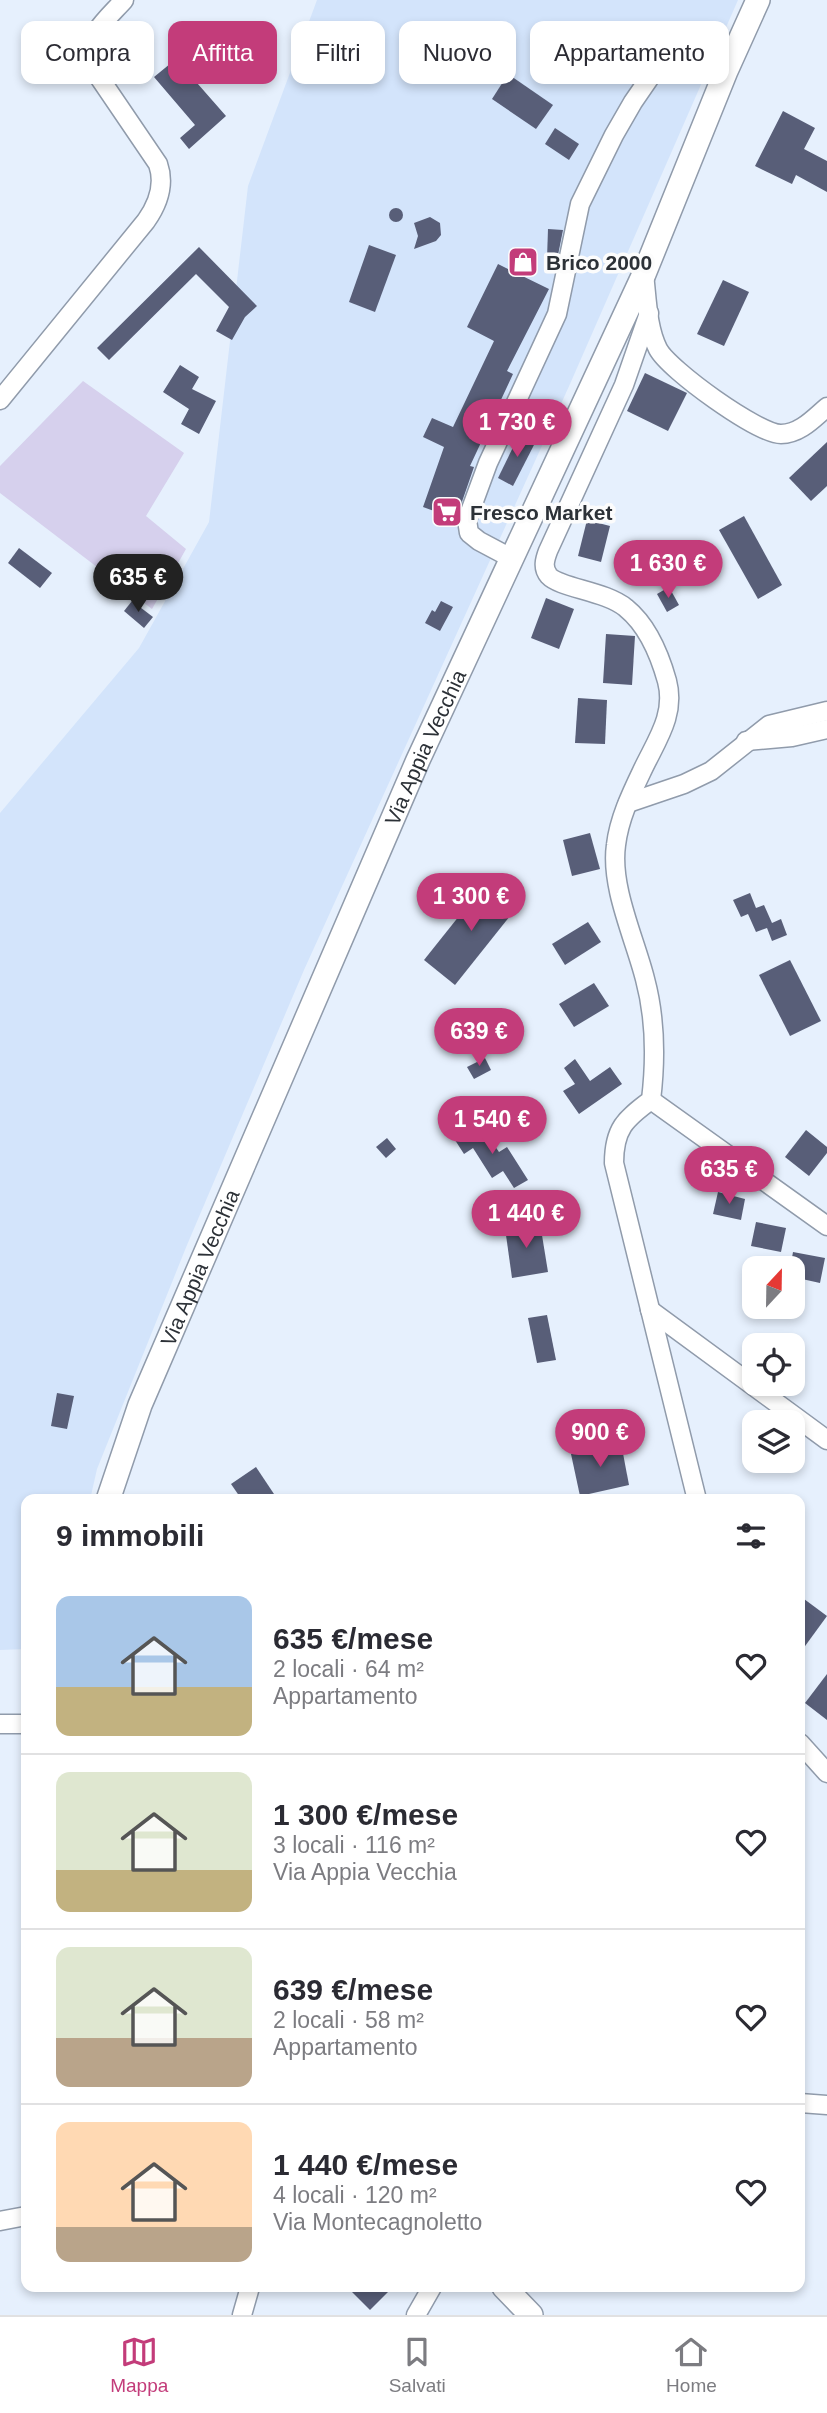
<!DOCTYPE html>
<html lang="it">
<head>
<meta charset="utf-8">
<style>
	:root { --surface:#fff; --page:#f2f2f3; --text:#2b2b33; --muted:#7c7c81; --line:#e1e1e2; --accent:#c33c7a }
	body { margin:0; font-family:Helvetica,sans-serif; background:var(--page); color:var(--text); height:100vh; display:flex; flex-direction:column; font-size:26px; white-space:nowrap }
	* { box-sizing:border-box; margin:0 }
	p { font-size:23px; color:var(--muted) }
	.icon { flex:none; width:38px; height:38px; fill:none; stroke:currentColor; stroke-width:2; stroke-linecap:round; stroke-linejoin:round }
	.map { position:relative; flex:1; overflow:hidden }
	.details { position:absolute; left:21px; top:1494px; width:784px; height:798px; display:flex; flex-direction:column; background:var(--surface); border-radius:14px; box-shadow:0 4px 10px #0003 }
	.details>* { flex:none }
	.hud { position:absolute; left:21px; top:21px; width:786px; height:63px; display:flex; gap:14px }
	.needle { width:46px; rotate:22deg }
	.controls { position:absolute; left:742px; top:1256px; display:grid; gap:14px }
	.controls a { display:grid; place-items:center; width:63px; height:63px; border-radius:14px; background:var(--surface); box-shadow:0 4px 10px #0003; font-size:35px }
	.price { position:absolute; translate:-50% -60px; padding:0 16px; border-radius:24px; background:var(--accent); color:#fff; font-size:23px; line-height:46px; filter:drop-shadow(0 2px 4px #0008) }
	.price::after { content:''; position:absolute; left:50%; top:42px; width:21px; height:16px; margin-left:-10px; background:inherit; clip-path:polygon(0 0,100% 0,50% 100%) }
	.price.active { background:#222; color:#fff }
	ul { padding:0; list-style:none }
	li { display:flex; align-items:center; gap:21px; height:175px; padding:0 35px }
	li+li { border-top:2px solid var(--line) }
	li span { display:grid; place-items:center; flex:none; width:196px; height:140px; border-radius:14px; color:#555 }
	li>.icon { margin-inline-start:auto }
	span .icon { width:84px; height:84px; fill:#fffc; stroke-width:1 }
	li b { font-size:30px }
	h2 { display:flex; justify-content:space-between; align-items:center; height:84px; padding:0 35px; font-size:30px }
	.pill { padding:0 24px; border-radius:14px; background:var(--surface); box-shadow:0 4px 10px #0003; font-size:24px; line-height:63px }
	.pill.active { background:var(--accent); color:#fff }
	.tab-bar { display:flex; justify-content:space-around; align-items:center; height:98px; border-top:2px solid var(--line); background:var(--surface); font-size:19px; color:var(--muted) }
	.tab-bar a { display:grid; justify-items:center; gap:4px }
	.tab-bar .active { color:var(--accent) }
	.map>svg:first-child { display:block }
</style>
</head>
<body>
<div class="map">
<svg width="827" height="2315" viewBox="0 0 827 2315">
	<rect width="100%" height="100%" fill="#e6f0fd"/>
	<polygon fill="#d3e4fb" points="317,0 738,0 570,384 304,970 187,1245 97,1469 90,1500 26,1500 26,1649 0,1650 0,813 139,648 209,522 248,186"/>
	<polygon fill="#d6d0ed" points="83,381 184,453 146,516 186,549 152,609 0,493 0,466"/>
	<g fill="#585e78">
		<polygon points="176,59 226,116 189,149 180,138 195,125 154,77"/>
		<polygon points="508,74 553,105 536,129 492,99"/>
		<polygon points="783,111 815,128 804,149 827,161 827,192 796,175 792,184 755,166"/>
		<polygon points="555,128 579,144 569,160 545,144"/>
		<circle cx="396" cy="215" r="7"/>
		<polygon points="430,217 440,223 441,235 436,241 414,249 418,236 414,223"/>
		<polygon points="548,229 563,230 557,260 547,259"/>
		<polygon points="369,245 396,255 375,312 349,302"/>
		<polygon points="199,247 257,306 245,317 232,340 216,331 229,307 196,274 109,360 97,348"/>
		<polygon points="498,264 549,289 507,371 513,374 470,466 474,467 456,519 423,507 444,447 423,437 432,418 453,427 494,341 467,327"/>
		<polygon points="723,280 749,292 724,346 697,334"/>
		<polygon points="180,365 199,377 192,389 216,401 199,434 181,424 189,409 163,392"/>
		<polygon points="645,373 687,393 668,431 627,411"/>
		<polygon points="520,433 536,441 513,486 498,478"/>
		<polygon points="827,442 827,486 811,501 789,478"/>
		<polygon points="744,516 782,585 758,599 719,530"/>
		<polygon points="587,520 610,526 601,562 578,556"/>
		<polygon points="19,548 52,573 40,588 8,563"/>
		<polygon points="669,587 679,605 667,612 657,594"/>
		<polygon points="546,598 574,609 559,649 531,638"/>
		<polygon points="132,601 153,617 144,628 124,611"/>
		<polygon points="441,601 453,607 440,631 425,623 432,610 435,612"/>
		<polygon points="606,634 635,636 632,685 603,683"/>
		<polygon points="578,698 607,700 605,744 575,743"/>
		<polygon points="590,833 600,869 572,876 563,840"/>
		<polygon points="487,881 518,906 455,985 424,960"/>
		<polygon points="750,893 756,908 764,905 772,923 781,919 787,935 772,941 767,928 756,932 748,914 741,917 733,900"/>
		<polygon points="588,922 601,942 565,965 552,944"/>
		<polygon points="790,960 821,1021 790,1036 759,975"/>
		<polygon points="594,983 609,1006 574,1027 559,1004"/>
		<polygon points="485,1058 491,1070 474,1079 467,1067"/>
		<polygon points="575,1059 590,1081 610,1067 622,1084 579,1114 563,1091 575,1084 564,1068"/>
		<polygon points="480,1124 499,1152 507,1147 528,1180 514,1188 503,1171 492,1178 473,1148 464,1154 455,1140"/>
		<polygon points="806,1130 827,1147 827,1153 809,1176 785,1157"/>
		<polygon points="387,1138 396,1149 386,1158 376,1147"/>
		<polygon points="718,1192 745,1199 741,1220 713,1214"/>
		<polygon points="756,1222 786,1228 781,1252 751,1246"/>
		<polygon points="540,1223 548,1272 512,1278 505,1228"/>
		<polygon points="793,1252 825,1258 820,1283 793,1277 793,1269 790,1269"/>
		<polygon points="547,1315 556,1360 537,1363 528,1318"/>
		<polygon points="57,1393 74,1396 67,1429 51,1426"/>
		<polygon points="621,1443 629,1485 580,1496 571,1454"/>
		<polygon points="256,1467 278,1500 242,1500 231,1484"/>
		<polygon points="800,1596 827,1616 800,1653"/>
		<polygon points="827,1674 827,1720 805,1703"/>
		<polygon points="347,2287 393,2287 370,2310"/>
	</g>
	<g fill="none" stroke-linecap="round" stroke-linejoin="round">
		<g stroke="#909bab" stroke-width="21">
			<g id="minor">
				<path d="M 644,274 C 647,298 647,327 658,349 C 669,370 758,434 781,434 C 800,434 814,418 827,407"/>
				<path d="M 649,313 L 624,385 L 548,551 C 545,559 542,568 549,576 C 560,588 606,591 626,608 C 647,625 660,656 667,681 C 676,715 656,741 642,771 C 631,794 619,819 616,845 C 610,887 635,939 645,979 C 656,1020 656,1059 651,1100 C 625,1119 614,1129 614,1163 L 697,1500"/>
				<path d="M 0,400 L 146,221 C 158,204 165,184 158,164 L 88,61 C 84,37 110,16 124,0"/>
				<polyline points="511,558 479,541 469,533 467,520 488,463 557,314 580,204 614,135 633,102 655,70 671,53 687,53 726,71"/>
				<polyline points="746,741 792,737 827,729"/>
				<polyline points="628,803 684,784 711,771 769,725 827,711"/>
				<polyline points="651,1100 827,1226"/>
				<polyline points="650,1310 827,1440"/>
				<polyline points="0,1724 26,1724"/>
				<polyline points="800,1743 827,1773"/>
				<polyline points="800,2103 827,2105"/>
				<polyline points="0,2221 26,2216"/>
				<polyline points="242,2315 250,2287"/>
				<polyline points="416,2315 432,2287"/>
			</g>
		</g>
		<g stroke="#909bab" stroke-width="26">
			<g id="major">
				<path id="s1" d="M 108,1500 L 140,1405 L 418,760 L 644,274 L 726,71 L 758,0"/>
				<polyline points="504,2287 531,2315"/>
			</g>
		</g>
		<use href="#minor" stroke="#fff" stroke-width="18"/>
		<use href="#major" stroke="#fff" stroke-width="23"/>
	</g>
	<defs>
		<g id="shop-square" transform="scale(1.575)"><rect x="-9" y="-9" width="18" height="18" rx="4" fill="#c33c7a" stroke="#fcfcfc"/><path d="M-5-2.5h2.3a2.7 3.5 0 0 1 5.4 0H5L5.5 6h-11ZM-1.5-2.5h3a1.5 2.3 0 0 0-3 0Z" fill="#fff"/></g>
		<g id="supermarket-square" transform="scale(1.575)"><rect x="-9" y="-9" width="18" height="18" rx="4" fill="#c33c7a" stroke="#fcfcfc"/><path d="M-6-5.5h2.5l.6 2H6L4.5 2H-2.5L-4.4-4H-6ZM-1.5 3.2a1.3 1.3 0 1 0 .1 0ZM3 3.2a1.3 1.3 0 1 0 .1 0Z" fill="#fff"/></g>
	</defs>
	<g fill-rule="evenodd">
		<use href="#shop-square" x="523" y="262"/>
		<use href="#supermarket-square" x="447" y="512"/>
	</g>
	<g text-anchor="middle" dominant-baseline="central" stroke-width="7" stroke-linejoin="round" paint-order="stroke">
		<g font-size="21" font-weight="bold" fill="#2c3137" stroke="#fcfcfc" text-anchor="start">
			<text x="546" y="262">Brico 2000</text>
			<text x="470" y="512">Fresco Market</text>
		</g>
		<g font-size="21" fill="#2c3137" stroke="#fcfcfc">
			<text stroke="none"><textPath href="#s1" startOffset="817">Via Appia Vecchia</textPath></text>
			<text stroke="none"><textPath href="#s1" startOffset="250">Via Appia Vecchia</textPath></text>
		</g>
	</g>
</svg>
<div class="controls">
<a><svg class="needle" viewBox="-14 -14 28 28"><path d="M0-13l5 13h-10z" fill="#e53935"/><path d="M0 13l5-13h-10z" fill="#7c7c81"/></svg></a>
<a><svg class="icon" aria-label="locate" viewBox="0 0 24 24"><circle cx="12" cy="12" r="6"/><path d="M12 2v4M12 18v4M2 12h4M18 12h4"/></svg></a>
<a><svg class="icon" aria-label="layers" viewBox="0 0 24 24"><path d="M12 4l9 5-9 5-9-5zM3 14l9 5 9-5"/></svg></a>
</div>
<b class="price" style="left:517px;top:459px">1 730 €</b>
<b class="price" style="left:668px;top:600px">1 630 €</b>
<b class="price active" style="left:138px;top:614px">635 €</b>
<b class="price" style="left:471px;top:933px">1 300 €</b>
<b class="price" style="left:479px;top:1068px">639 €</b>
<b class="price" style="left:492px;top:1156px">1 540 €</b>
<b class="price" style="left:729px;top:1206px">635 €</b>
<b class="price" style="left:526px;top:1250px">1 440 €</b>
<b class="price" style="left:600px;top:1469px">900 €</b>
<div class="hud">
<a class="pill">Compra</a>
<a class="pill active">Affitta</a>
<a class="pill">Filtri</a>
<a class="pill">Nuovo</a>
<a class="pill">Appartamento</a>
</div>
<section class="details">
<h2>9 immobili<svg class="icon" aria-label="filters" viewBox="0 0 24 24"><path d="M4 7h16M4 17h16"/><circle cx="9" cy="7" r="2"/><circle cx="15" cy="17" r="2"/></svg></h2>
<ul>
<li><span style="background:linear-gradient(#a9c7e8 65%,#c2b280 0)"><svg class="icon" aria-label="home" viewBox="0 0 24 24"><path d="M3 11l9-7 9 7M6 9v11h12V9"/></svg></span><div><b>635 €/mese</b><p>2 locali · 64 m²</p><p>Appartamento</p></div><svg class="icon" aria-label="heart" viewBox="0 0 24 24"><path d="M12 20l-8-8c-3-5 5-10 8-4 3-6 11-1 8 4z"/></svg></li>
<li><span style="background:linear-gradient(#dfe7d0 70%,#c2b280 0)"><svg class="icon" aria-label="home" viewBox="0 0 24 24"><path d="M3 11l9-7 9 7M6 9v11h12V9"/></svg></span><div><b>1 300 €/mese</b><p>3 locali · 116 m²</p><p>Via Appia Vecchia</p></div><svg class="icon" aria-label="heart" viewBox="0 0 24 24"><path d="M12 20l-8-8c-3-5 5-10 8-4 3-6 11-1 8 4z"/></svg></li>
<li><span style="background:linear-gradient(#dfe7d0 65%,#b9a48a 0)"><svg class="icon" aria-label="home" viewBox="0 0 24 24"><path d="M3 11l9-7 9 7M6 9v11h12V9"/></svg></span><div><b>639 €/mese</b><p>2 locali · 58 m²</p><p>Appartamento</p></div><svg class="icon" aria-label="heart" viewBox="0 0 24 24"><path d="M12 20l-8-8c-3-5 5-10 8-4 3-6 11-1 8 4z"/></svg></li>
<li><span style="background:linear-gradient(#ffd9b3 75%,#b9a48a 0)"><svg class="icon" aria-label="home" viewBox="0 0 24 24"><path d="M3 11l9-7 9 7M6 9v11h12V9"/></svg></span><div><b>1 440 €/mese</b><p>4 locali · 120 m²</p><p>Via Montecagnoletto</p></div><svg class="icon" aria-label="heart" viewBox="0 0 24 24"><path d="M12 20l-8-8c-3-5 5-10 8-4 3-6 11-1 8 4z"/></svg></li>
</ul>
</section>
</div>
<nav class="tab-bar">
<a class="active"><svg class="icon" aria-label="map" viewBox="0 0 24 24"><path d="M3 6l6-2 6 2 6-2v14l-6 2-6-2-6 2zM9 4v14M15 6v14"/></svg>Mappa</a>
<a><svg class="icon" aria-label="saved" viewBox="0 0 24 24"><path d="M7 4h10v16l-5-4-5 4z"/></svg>Salvati</a>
<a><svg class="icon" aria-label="home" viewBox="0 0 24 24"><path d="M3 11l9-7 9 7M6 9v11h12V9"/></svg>Home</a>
</nav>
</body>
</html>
